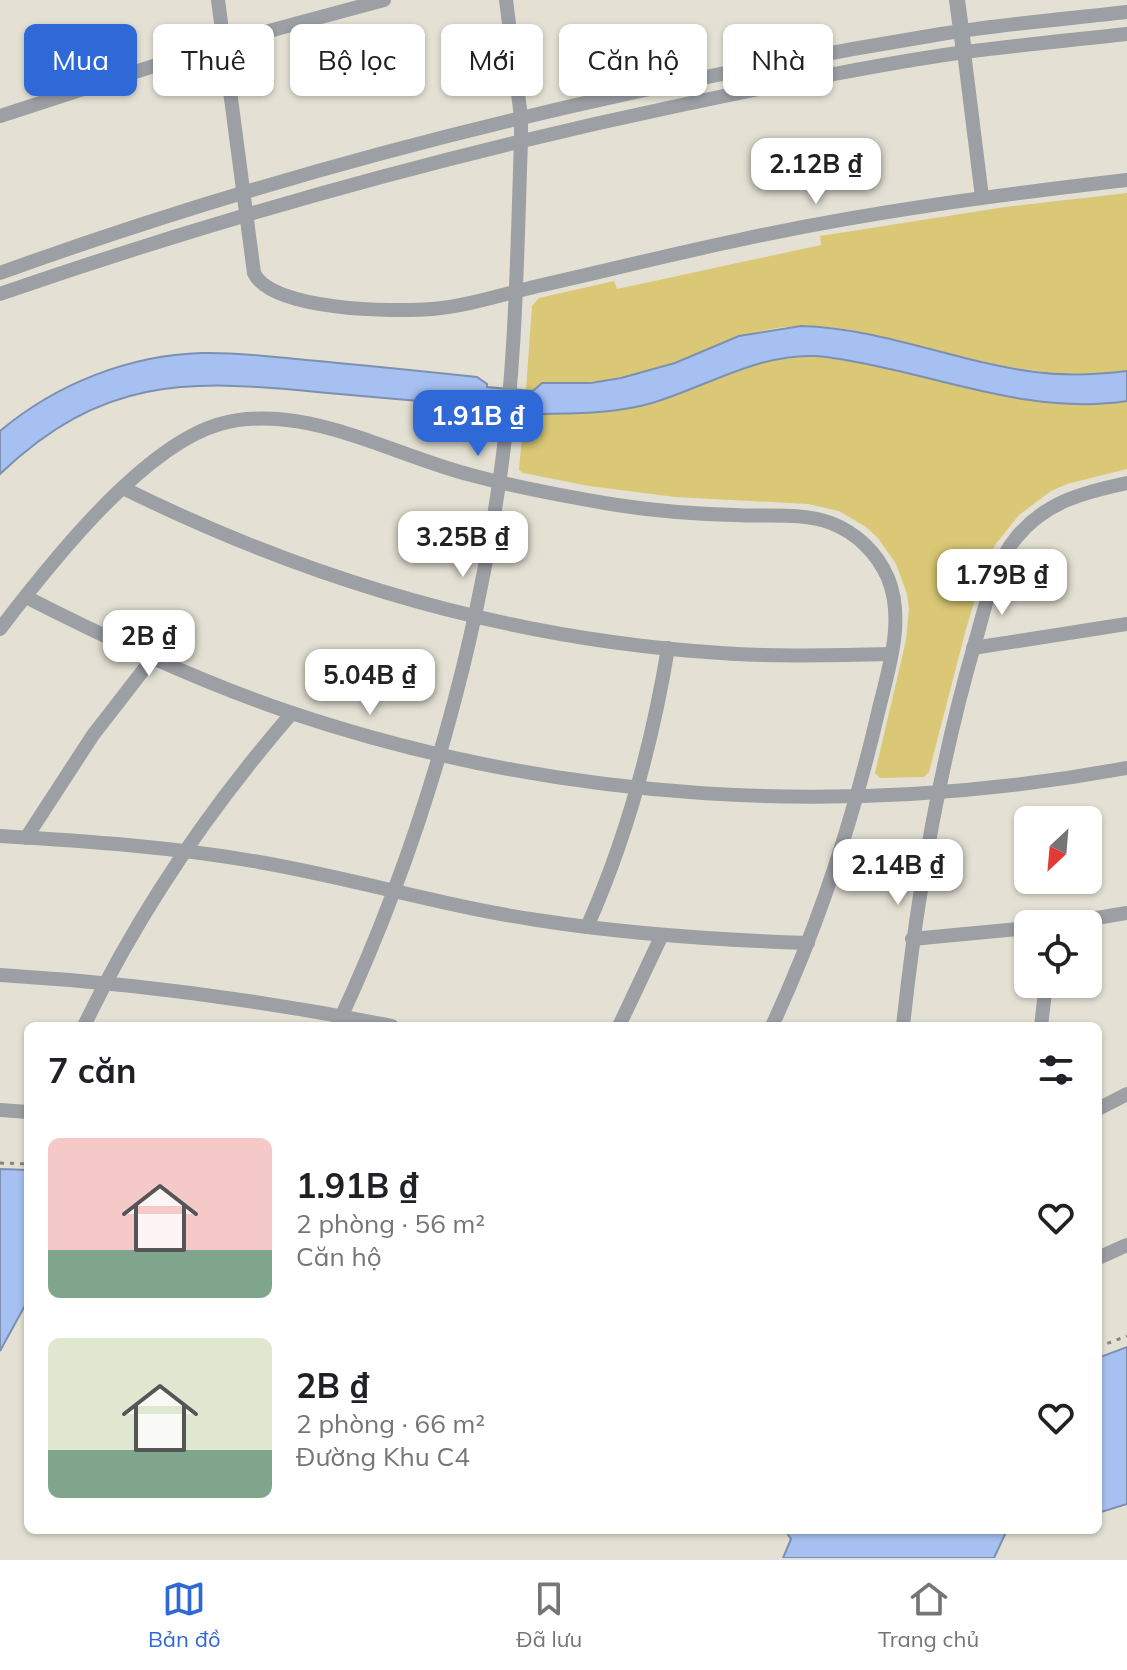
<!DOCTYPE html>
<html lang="vi">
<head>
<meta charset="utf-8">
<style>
	:root { --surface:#fff; --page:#f6f6f6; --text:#202124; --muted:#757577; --line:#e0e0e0; --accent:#2f69d7 }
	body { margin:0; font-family:Mulish,sans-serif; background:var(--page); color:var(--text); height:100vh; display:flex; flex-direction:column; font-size:30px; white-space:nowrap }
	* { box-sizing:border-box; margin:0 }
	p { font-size:26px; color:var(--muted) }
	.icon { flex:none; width:44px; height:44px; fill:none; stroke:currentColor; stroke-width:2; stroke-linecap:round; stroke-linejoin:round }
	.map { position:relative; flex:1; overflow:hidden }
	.side { position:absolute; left:24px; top:1022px; width:1078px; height:512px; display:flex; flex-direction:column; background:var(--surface); border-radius:12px; box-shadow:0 2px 6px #0004 }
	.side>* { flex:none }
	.guide { position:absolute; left:24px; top:24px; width:1080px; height:72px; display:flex; gap:16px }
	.needle { width:52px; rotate:206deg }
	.buttons { position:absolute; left:1014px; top:806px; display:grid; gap:16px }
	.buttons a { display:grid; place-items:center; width:88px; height:88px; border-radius:12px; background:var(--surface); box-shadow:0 2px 6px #0004; font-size:40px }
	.price { position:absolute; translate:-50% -68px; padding:0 18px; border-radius:16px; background:#fff; color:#222; font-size:26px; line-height:52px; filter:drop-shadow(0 2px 4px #0008) }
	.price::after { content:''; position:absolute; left:50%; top:48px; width:24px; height:18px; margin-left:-12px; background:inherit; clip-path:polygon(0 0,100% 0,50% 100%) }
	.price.selected { background:var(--accent); color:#fff }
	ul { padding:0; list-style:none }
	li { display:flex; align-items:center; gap:24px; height:200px; padding:0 24px }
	li span { display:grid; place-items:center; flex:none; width:224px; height:160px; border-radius:12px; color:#555 }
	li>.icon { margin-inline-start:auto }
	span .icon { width:96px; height:96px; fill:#fffc; stroke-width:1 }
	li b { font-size:34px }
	h2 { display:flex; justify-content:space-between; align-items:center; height:96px; padding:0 24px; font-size:34px }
	.pill { padding:0 28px; border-radius:12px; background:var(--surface); box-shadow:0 2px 6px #0004; font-size:28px; line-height:72px }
	.pill.selected { background:var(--accent); color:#fff }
	.tab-bar { display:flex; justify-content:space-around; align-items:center; height:112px; border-top:2px solid var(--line); background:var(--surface); font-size:22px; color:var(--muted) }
	.tab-bar a { display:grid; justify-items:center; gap:4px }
	.tab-bar .selected { color:var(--accent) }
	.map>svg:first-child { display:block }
</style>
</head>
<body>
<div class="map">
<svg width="1127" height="1558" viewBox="0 0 1127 1558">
	<rect width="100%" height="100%" fill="#e4e1d4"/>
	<g fill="#dac876">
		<path d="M 1127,193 L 1127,371 C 1047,380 993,364 916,346 C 879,336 841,325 802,326 C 742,327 705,356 651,372 C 615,382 579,383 542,383 L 533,391 L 526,390 L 532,306 L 539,298 L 614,281 L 617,289 L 821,245 L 820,236 L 1005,207 Z"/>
		<polygon points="813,356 863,363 1012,398 1114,403 1127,401 1127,469 1067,484 1051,491 1019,515 995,545 984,569 966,629 929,772 924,777 880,778 875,773 906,640 909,609 907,594 896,564 878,538 866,527 839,511 808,504 675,497 589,486 523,473 519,470 525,404 648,404 766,361"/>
	</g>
	<g fill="#a6c1f1" stroke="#7d90b0" stroke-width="2">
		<path d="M 801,326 C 881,328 956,362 1035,372 C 1066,376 1096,375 1127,371 L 1127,401 C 1049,413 974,389 899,371 C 871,365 843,358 815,356 C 756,354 706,387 652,403 C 614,414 575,413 536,414 L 531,405 L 487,401 L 482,406 C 427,402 372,397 317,392 C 186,379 102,377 0,474 L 0,431 C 56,384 129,355 202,353 C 237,352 272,357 306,360 C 363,365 420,371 477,377 L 487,384 L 487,387 L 533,391 L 542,383 L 591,383 L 621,378 L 675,363 L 739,336 Z"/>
		<polygon points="0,1169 28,1170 28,1300 0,1351"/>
		<polygon points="1127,1347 1127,1504 1098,1513 1098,1358"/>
		<polygon points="785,1530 1007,1530 994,1558 783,1558 791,1539"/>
	</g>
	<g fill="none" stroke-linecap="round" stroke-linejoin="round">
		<g stroke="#88867d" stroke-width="3" stroke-dasharray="4 6" stroke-linecap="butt">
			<polyline points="0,1163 28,1164"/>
			<polyline points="1098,1347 1127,1336"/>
		</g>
		<g stroke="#9c9fa4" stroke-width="14">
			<path d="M 218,0 L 254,273 C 272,311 394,312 432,309 C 468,306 503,294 538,286 C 605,271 672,254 739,240 C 867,212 997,195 1127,180"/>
			<polyline points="964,52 982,197"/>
			<polyline points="0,116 224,43 384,0"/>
			<path d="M 0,273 C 304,163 622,86 941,34 C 1003,24 1065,19 1127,12"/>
			<path d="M 0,294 C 225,216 453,153 686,104 C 778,85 872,65 965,52 C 1019,45 1073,40 1127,34"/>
			<path d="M 123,488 C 311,581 512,640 721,653 C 777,657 834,655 891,654"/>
			<path d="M 26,597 C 112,641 200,682 292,713 C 560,803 849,819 1127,768"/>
			<path d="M 0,629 C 49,565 142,446 220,424 C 302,401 392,455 471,475 C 519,488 568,497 617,505 C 656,511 695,514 735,515 C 766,517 802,512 831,523 C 857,533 877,553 888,578 C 906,622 887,673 877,717 C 852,823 818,927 772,1026"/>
			<polyline points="973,648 1127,624"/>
			<path d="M 0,836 C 87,841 173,847 259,862 C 352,878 443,906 537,920 C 627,934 717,940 808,943"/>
			<polyline points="26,838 93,735 152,659"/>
			<polyline points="1061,924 1127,913"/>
			<path d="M 587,927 C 627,837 652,745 668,648"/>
			<polyline points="912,939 1028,928"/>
			<path d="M 0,975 C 132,983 262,1000 392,1026"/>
			<path d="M 84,1026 C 139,911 209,809 292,713"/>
			<path d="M 337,1026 C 417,855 471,670 499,484 C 516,370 517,255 521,140 L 521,117 L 506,0"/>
			<polyline points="619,1026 662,935"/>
			<path d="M 903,1026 C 917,895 939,766 976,639 C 986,605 993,566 1016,538 C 1045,502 1084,492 1127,483"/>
			<polyline points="1041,1026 1046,984"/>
			<polyline points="1098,1109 1127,1094"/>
			<polyline points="0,1110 28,1112"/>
			<polyline points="1098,1258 1127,1245"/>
		</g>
		<polyline stroke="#9c9fa4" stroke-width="16" points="957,0 964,52"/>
	</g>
</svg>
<div class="buttons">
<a><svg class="needle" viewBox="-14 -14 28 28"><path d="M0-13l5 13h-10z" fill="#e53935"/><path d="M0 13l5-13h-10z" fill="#757577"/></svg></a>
<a><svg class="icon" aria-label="locate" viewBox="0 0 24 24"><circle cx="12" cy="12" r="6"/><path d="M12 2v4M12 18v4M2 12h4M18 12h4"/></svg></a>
</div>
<b class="price" style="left:816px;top:206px">2.12B ₫</b>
<b class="price selected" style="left:478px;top:458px">1.91B ₫</b>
<b class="price" style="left:463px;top:579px">3.25B ₫</b>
<b class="price" style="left:1002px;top:617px">1.79B ₫</b>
<b class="price" style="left:149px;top:678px">2B ₫</b>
<b class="price" style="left:370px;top:717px">5.04B ₫</b>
<b class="price" style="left:898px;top:907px">2.14B ₫</b>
<div class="guide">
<a class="pill selected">Mua</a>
<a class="pill">Thuê</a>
<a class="pill">Bộ lọc</a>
<a class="pill">Mới</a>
<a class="pill">Căn hộ</a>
<a class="pill">Nhà</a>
</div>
<section class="side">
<h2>7 căn<svg class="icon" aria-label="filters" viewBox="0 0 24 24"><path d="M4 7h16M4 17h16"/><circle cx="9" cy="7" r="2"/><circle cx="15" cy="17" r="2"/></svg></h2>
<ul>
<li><span style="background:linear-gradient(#f6c9c9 70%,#7fa58c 0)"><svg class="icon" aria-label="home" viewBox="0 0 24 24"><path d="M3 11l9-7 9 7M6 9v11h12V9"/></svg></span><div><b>1.91B ₫</b><p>2 phòng · 56 m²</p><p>Căn hộ</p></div><svg class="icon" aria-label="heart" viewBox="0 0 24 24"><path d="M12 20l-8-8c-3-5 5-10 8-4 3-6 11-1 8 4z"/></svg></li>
<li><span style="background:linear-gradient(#dfe7d0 70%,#7fa58c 0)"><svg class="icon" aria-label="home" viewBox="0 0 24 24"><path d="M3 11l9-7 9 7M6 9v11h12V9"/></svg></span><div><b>2B ₫</b><p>2 phòng · 66 m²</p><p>Đường Khu C4</p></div><svg class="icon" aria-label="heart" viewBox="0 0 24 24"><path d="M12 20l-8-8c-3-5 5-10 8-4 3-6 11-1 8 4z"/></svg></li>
</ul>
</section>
</div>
<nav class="tab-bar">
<a class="selected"><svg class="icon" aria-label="map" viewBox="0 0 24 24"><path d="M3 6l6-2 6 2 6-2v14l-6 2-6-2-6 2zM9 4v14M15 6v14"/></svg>Bản đồ</a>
<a><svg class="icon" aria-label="saved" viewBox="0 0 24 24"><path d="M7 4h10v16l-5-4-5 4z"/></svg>Đã lưu</a>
<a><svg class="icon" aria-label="home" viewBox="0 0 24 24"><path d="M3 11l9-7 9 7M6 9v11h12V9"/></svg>Trang chủ</a>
</nav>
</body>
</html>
